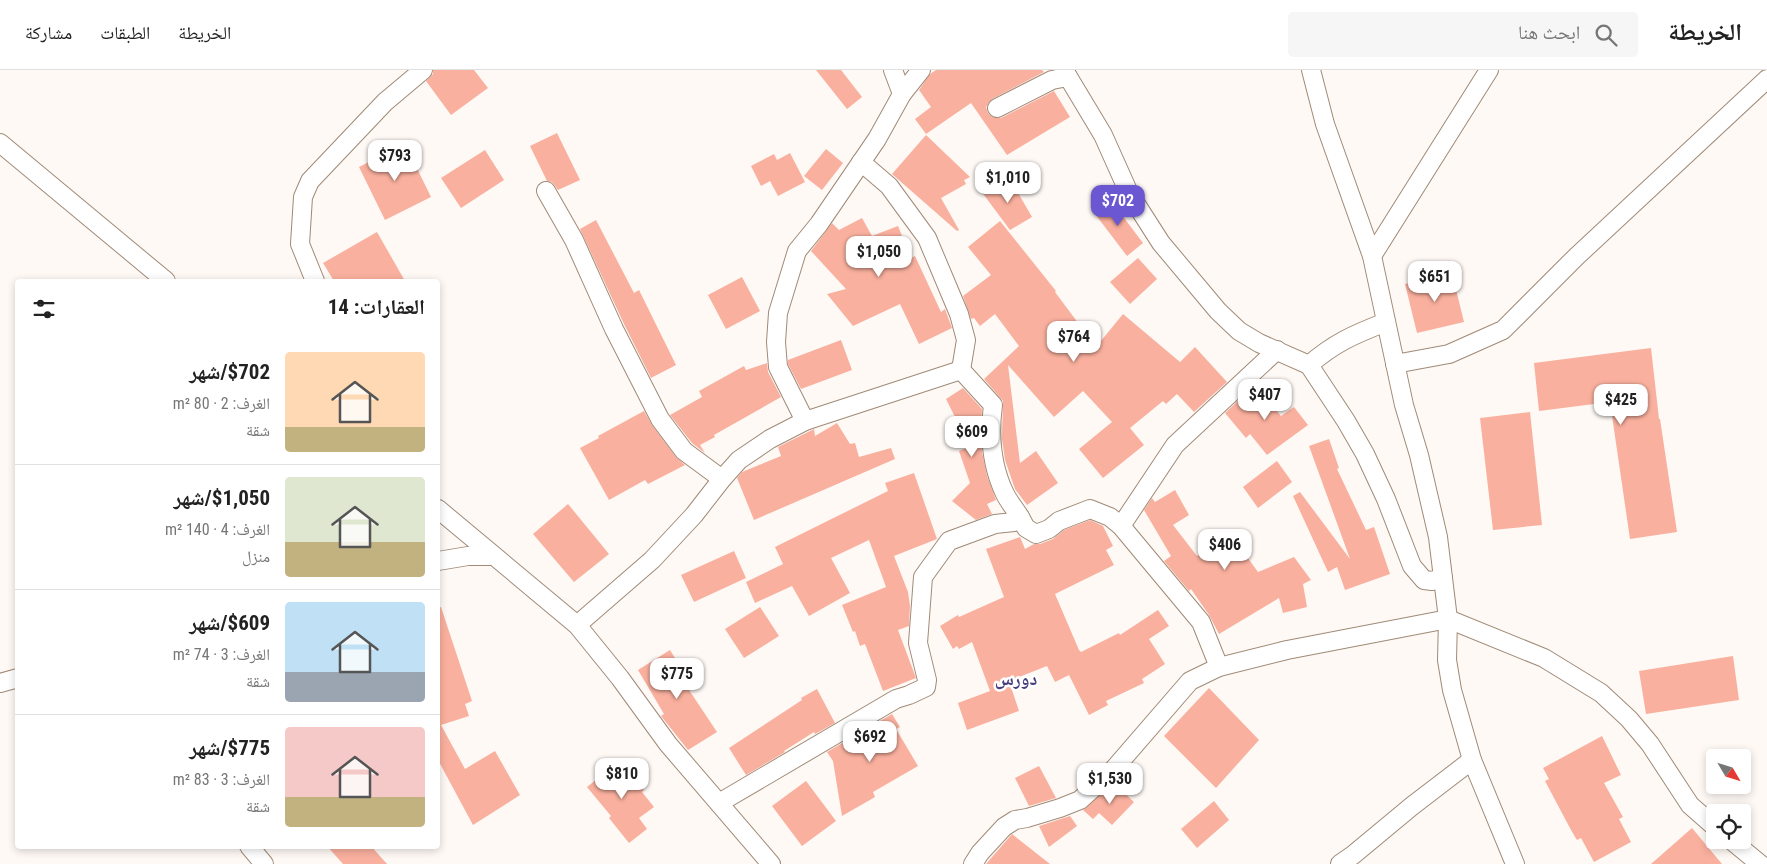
<!DOCTYPE html>
<html lang="ar">
<head>
<meta charset="utf-8">
<style>
	:root { --surface:#fff; --page:#f6f6f6; --text:#222; --muted:#767676; --line:#e0e0e0; --accent:#6b57d1 }
	body { margin:0; font-family:"Roboto Condensed","Noto Naskh Arabic",sans-serif; background:var(--page); color:var(--text); direction:rtl; height:100vh; display:flex; flex-direction:column; font-size:19px; white-space:nowrap }
	* { box-sizing:border-box; margin:0 }
	p { font-size:16px; color:var(--muted) }
	.icon { flex:none; width:28px; height:28px; fill:none; stroke:currentColor; stroke-width:2; stroke-linecap:round; stroke-linejoin:round }
	.map { position:relative; flex:1; overflow:hidden; direction:ltr }
	.side { position:absolute; left:15px; top:209px; width:425px; height:570px; display:flex; flex-direction:column; background:var(--surface); border-radius:5px; box-shadow:0 2px 8px #0003; direction:rtl }
	.side>* { flex:none }
	.needle { width:32px; rotate:128deg }
	.buttons { position:absolute; left:1706px; top:679px; display:grid; gap:10px }
	.buttons a { display:grid; place-items:center; width:45px; height:45px; border-radius:5px; background:var(--surface); box-shadow:0 2px 8px #0003; font-size:25px }
	.price { position:absolute; translate:-50% -42px; padding:0 11px; border-radius:10px; background:#fff; color:#222; font-size:16px; line-height:32px; filter:drop-shadow(0 1px 2px #0008) }
	.price::after { content:''; position:absolute; left:50%; top:30px; width:15px; height:11px; margin-left:-8px; background:inherit; clip-path:polygon(0 0,100% 0,50% 100%) }
	.price.active { background:var(--accent); color:#fff }
	ul { padding:0; list-style:none }
	li { display:flex; align-items:center; gap:15px; height:125px; padding:0 15px }
	li+li { border-top:1px solid var(--line) }
	li span { display:grid; place-items:center; flex:none; width:140px; height:100px; border-radius:5px; color:#555 }
	li>.icon { margin-inline-start:auto }
	span .icon { width:60px; height:60px; fill:#fffc; stroke-width:1 }
	li b { font-size:21px }
	h2 { display:flex; justify-content:space-between; align-items:center; height:60px; padding:0 15px; font-size:21px }
	header { display:flex; align-items:center; gap:30px; box-sizing:border-box; height:70px; padding:0 25px; background:var(--surface); border-bottom:1px solid var(--line) }
	header strong { font-size:24px }
	nav { display:flex; gap:28px; margin-inline-start:auto; font-size:18px }
	.search { width:350px; height:45px; background:var(--page); display:flex; align-items:center; gap:12px; box-sizing:border-box; padding:0 18px; border-radius:5px; color:var(--muted); font-size:19px }
	.map>svg:first-child { display:block }
</style>
</head>
<body>
<header>
<strong>الخريطة</strong>
<div class="search"><svg class="icon" aria-label="search" viewBox="0 0 24 24"><circle cx="10" cy="10" r="6"/><path d="M15 15l6 6"/></svg>ابحث هنا</div>
<nav><a>الخريطة</a><a>الطبقات</a><a>مشاركة</a></nav>
</header>
<div class="map">
<svg width="1767" height="794" viewBox="0 0 1767 794">
	<rect width="100%" height="100%" fill="#fef9f5"/>
	<g fill="#fab09e">
		<polygon points="433,0 474,0 488,18 451,45 426,11 433,4"/>
		<polygon points="816,0 841,0 862,27 847,39"/>
		<polygon points="936,0 1042,0 1044,2 992,29 986,37 988,43 992,47 1001,48 1054,21 1070,47 1007,85 971,33 926,64 915,49 931,37 919,20 930,4"/>
		<polygon points="557,63 580,110 558,120 552,112 547,111 530,76"/>
		<polygon points="926,65 970,107 964,110 966,114 941,128 959,160 957,161 892,104"/>
		<polygon points="405,74 431,127 385,150 359,97"/>
		<polygon points="826,79 843,93 822,120 804,106"/>
		<polygon points="485,80 504,110 461,138 441,108"/>
		<polygon points="790,83 805,112 778,126 770,111 761,116 751,96 774,84 777,90"/>
		<polygon points="1010,109 1032,147 1010,160 981,121"/>
		<polygon points="1109,128 1143,173 1127,186 1092,140"/>
		<polygon points="862,148 872,166 898,156 911,188 915,186 941,242 945,239 952,258 919,274 900,234 853,256 827,224 846,219 811,181 832,153 839,160"/>
		<polygon points="596,150 634,223 639,220 676,295 651,308 624,254 580,159"/>
		<polygon points="1000,151 1056,221 1055,222 1096,277 1123,244 1180,292 1195,277 1227,312 1194,342 1177,324 1166,334 1163,331 1130,358 1144,375 1103,408 1079,379 1112,352 1083,321 1054,347 1008,295 1020,393 1036,381 1058,413 1027,435 1015,419 1005,390 1002,369 1003,331 984,309 1019,276 995,244 980,256 974,248 971,249 963,226 991,205 968,177"/>
		<polygon points="377,162 405,211 334,211 323,193"/>
		<polygon points="1138,188 1157,209 1130,234 1110,212"/>
		<polygon points="1452,203 1464,252 1417,263 1405,214"/>
		<polygon points="742,207 760,241 726,259 708,225"/>
		<polygon points="841,270 852,300 801,319 788,294 788,290"/>
		<polygon points="1651,278 1659,349 1660,349 1677,462 1630,469 1610,332 1539,341 1534,293"/>
		<polygon points="767,293 768,302 781,327 714,365 715,367 700,375 705,383 692,373 670,345 702,327 699,321 744,296 746,300"/>
		<polygon points="1255,315 1281,346 1294,337 1308,355 1267,385 1250,364 1246,368 1225,343"/>
		<polygon points="963,318 982,339 981,358 982,382 987,406 996,430 987,434 992,444 976,450 952,431 970,413 959,381 974,375 955,347 946,329"/>
		<polygon points="644,341 652,355 676,387 685,395 648,414 645,410 609,430 580,378 599,368 598,366"/>
		<polygon points="1530,342 1542,455 1493,460 1480,348"/>
		<polygon points="837,353 850,374 855,373 859,387 891,378 895,389 754,450 737,408 742,402 781,386 778,377 814,359 815,366"/>
		<polygon points="1329,369 1339,398 1337,399 1366,460 1374,457 1390,504 1345,520 1337,497 1328,502 1293,426 1300,422 1350,489 1309,376"/>
		<polygon points="1277,391 1292,412 1258,438 1243,417"/>
		<polygon points="914,403 937,469 894,486 908,522 910,536 909,556 898,560 916,608 883,621 865,574 860,576 855,561 853,562 842,535 886,517 869,470 831,488 850,523 809,546 792,516 755,533 746,512 783,494 775,477 888,421 885,413"/>
		<polygon points="1175,420 1189,445 1173,455 1197,486 1225,465 1228,469 1232,466 1258,502 1294,487 1311,510 1303,514 1307,537 1283,543 1279,528 1219,564 1209,545 1191,519 1189,521 1164,491 1171,486 1144,440 1152,428 1155,432"/>
		<polygon points="568,434 609,484 574,512 533,464"/>
		<polygon points="1090,450 1103,456 1113,476 1106,480 1114,495 1055,524 1079,580 1081,582 1119,563 1120,565 1158,540 1169,556 1149,569 1165,594 1142,609 1144,613 1106,631 1108,635 1089,645 1069,605 1055,612 1047,596 1009,611 1019,641 967,660 958,633 990,621 972,572 959,579 957,576 953,579 940,556 958,545 959,547 1004,527 986,479 1020,467 1025,479 1034,474 1040,474 1053,469 1064,460"/>
		<polygon points="734,481 746,508 694,532 681,505"/>
		<polygon points="438,537 441,537 472,631 465,634 469,646 441,655 465,699 495,681 520,725 473,755 438,690"/>
		<polygon points="760,537 779,566 744,588 725,559"/>
		<polygon points="670,580 693,617 689,620 717,662 688,680 661,646 664,644 638,600"/>
		<polygon points="1733,586 1739,630 1646,644 1639,601"/>
		<polygon points="1209,618 1259,670 1216,718 1164,666"/>
		<polygon points="817,619 835,653 815,664 814,662 784,681 785,682 746,705 729,678 802,630 801,628"/>
		<polygon points="892,644 900,657 896,659 918,696 873,722 875,727 842,746 833,691 827,682"/>
		<polygon points="1602,666 1621,705 1604,713 1623,747 1619,749 1631,772 1594,792 1581,768 1577,770 1571,760 1545,711 1549,709 1543,698"/>
		<polygon points="620,691 644,720 642,722 654,737 639,748 647,759 629,773 609,748 611,746 587,717"/>
		<polygon points="1039,696 1056,728 1029,736 1015,708"/>
		<polygon points="806,711 836,751 802,776 772,736"/>
		<polygon points="1114,713 1134,732 1112,755 1099,743 1093,749 1083,740"/>
		<polygon points="1214,731 1229,750 1197,778 1181,759"/>
		<polygon points="1070,746 1077,756 1049,777 1039,756"/>
		<polygon points="1692,758 1722,794 1651,794"/>
		<polygon points="1012,764 1050,794 986,794"/>
		<polygon points="327,776 371,776 387,794 343,794"/>
	</g>
	<g fill="none" stroke-linecap="round" stroke-linejoin="round">
		<g stroke="#a08a77" stroke-width="20">
			<g id="street">
				<polyline points="893,0 902,24"/>
				<polyline points="1064,0 1103,65 1129,123 1161,173 1218,241 1239,261 1259,273 1309,295 1346,351 1365,384 1386,429 1412,496 1424,510 1432,511 1443,508"/>
				<polyline points="1311,0 1325,54 1372,186 1404,335 1419,385 1438,467 1448,549 1447,590 1452,620 1472,690 1515,794"/>
				<polyline points="997,38 1052,10 1068,7"/>
				<polyline points="0,73 166,211"/>
				<polyline points="861,92 889,116 927,168 959,244 966,270 961,300"/>
				<polyline points="546,121 574,170 614,259 660,349 684,381 722,409"/>
				<polyline points="1372,186 1489,0"/>
				<polyline points="315,211 300,174 303,127 310,111 385,32 423,0"/>
				<polyline points="1395,294 1449,284 1503,260 1577,186 1767,9"/>
				<path d="M 1309,295 C 1334,273 1355,264 1386,252"/>
				<path d="M 961,300 L 993,335 C 989,365 992,397 1005,424 C 1009,432 1015,439 1020,447"/>
				<polyline points="805,351 778,297 776,272 778,243 797,181 819,154 877,69 902,24 921,0"/>
				<polyline points="438,439 577,555 620,608 668,674 771,794"/>
				<polyline points="1121,456 1175,375 1277,280"/>
				<polyline points="438,491 468,486 493,486"/>
				<polyline points="577,555 652,490 694,445 722,409 739,390 770,369 805,351 961,300"/>
				<polyline points="0,613 18,608"/>
				<polyline points="719,733 896,629 909,625 926,617 927,610 918,573 923,507 949,471 995,454 1014,452 1020,447 1026,458 1036,464 1049,459 1059,451 1090,439 1110,447 1121,456 1201,552 1219,597"/>
				<polyline points="1731,770 1760,794"/>
				<polyline points="249,776 264,794"/>
				<polyline points="973,794 980,783 1004,757 1015,750 1027,748 1060,738 1080,730 1113,700 1190,611 1219,597 1287,580 1448,549 1544,588 1601,623 1629,649 1650,674 1690,735 1715,757"/>
				<polyline points="1340,794 1353,785 1412,736 1472,690"/>
			</g>
		</g>
		<use href="#street" stroke="#fff" stroke-width="18"/>
	</g>
	<g text-anchor="middle" dominant-baseline="central" stroke-width="5" stroke-linejoin="round" paint-order="stroke">
		<g font-size="18" font-weight="bold" fill="#47407d" stroke="#fff">
			<text x="1016" y="608">دورس</text>
		</g>
	</g>
</svg>
<div class="buttons">
<a><svg class="needle" viewBox="-14 -14 28 28"><path d="M0-13l5 13h-10z" fill="#e53935"/><path d="M0 13l5-13h-10z" fill="#767676"/></svg></a>
<a><svg class="icon" aria-label="locate" viewBox="0 0 24 24"><circle cx="12" cy="12" r="6"/><path d="M12 2v4M12 18v4M2 12h4M18 12h4"/></svg></a>
</div>
<b class="price" style="left:395px;top:112px">$793</b>
<b class="price" style="left:1008px;top:134px">$1,010</b>
<b class="price active" style="left:1118px;top:157px">$702</b>
<b class="price" style="left:879px;top:208px">$1,050</b>
<b class="price" style="left:1435px;top:233px">$651</b>
<b class="price" style="left:1074px;top:293px">$764</b>
<b class="price" style="left:1265px;top:351px">$407</b>
<b class="price" style="left:1621px;top:356px">$425</b>
<b class="price" style="left:972px;top:388px">$609</b>
<b class="price" style="left:1225px;top:501px">$406</b>
<b class="price" style="left:677px;top:630px">$775</b>
<b class="price" style="left:870px;top:693px">$692</b>
<b class="price" style="left:622px;top:730px">$810</b>
<b class="price" style="left:1110px;top:735px">$1,530</b>
<section class="side">
<h2>العقارات: 14<svg class="icon" aria-label="filters" viewBox="0 0 24 24"><path d="M4 7h16M4 17h16"/><circle cx="9" cy="7" r="2"/><circle cx="15" cy="17" r="2"/></svg></h2>
<ul>
<li><span style="background:linear-gradient(#ffd9b3 75%,#c2b280 0)"><svg class="icon" aria-label="home" viewBox="0 0 24 24"><path d="M3 11l9-7 9 7M6 9v11h12V9"/></svg></span><div><b>$702/شهر</b><p>الغرف: 2 · 80 m²</p><p>شقة</p></div></li>
<li><span style="background:linear-gradient(#dfe7d0 65%,#c2b280 0)"><svg class="icon" aria-label="home" viewBox="0 0 24 24"><path d="M3 11l9-7 9 7M6 9v11h12V9"/></svg></span><div><b>$1,050/شهر</b><p>الغرف: 4 · 140 m²</p><p>منزل</p></div></li>
<li><span style="background:linear-gradient(#bfe0f5 70%,#9aa5b1 0)"><svg class="icon" aria-label="home" viewBox="0 0 24 24"><path d="M3 11l9-7 9 7M6 9v11h12V9"/></svg></span><div><b>$609/شهر</b><p>الغرف: 3 · 74 m²</p><p>شقة</p></div></li>
<li><span style="background:linear-gradient(#f6c9c9 70%,#c2b280 0)"><svg class="icon" aria-label="home" viewBox="0 0 24 24"><path d="M3 11l9-7 9 7M6 9v11h12V9"/></svg></span><div><b>$775/شهر</b><p>الغرف: 3 · 83 m²</p><p>شقة</p></div></li>
</ul>
</section>
</div>
</body>
</html>
